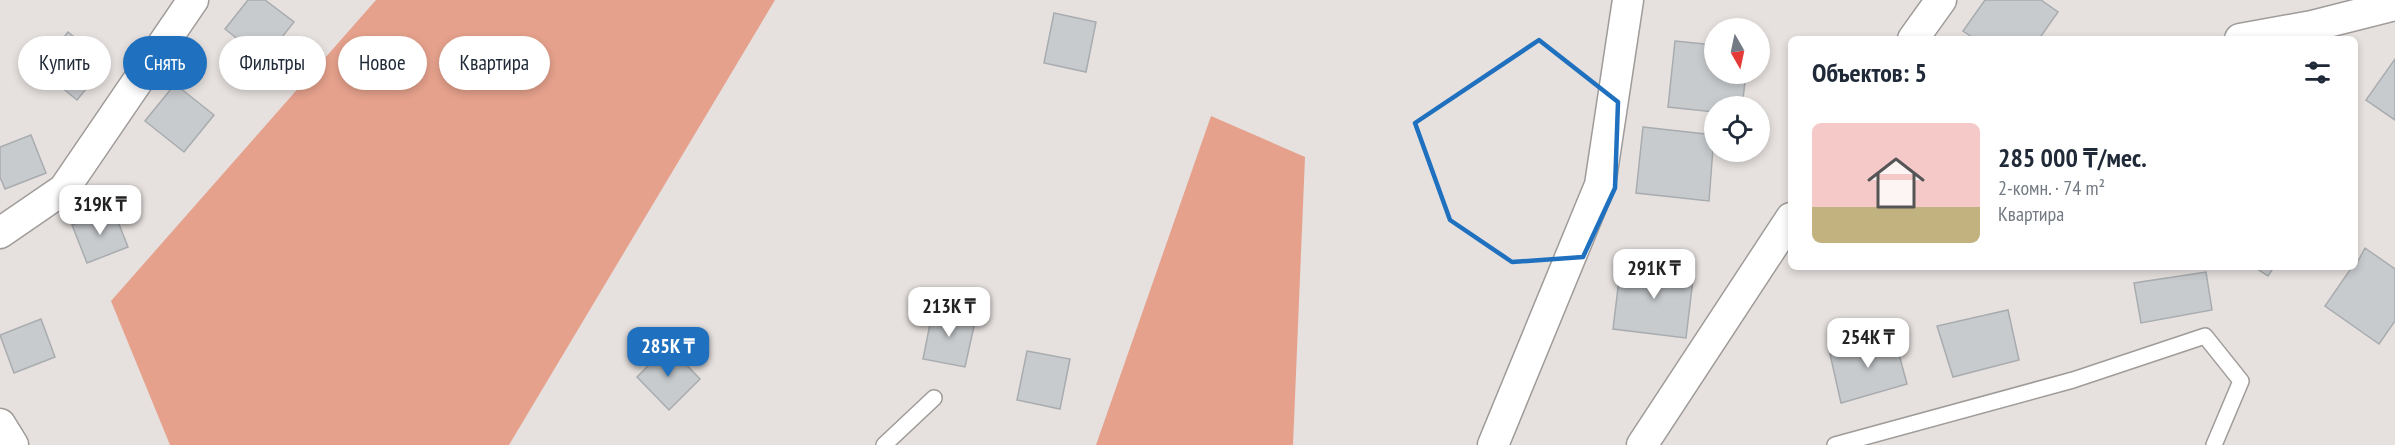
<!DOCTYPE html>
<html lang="ru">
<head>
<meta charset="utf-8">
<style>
	:root { --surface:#fff; --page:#f2f2f3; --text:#1f2937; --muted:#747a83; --line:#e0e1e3; --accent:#1f70be }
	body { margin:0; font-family:"PT Sans Narrow",sans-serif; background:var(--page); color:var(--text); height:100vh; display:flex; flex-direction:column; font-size:22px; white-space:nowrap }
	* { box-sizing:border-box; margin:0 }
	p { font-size:20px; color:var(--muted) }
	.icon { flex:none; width:33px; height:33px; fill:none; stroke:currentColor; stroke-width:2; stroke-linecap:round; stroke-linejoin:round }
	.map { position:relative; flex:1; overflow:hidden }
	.drawer { position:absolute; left:1788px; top:36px; width:570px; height:234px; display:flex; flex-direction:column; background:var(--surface); border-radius:9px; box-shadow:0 3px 9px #0003 }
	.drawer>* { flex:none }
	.top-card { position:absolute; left:18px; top:36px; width:570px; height:54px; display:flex; gap:12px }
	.needle { width:39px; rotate:171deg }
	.controls { position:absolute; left:1704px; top:18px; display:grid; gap:12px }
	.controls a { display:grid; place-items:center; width:66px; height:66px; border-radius:50%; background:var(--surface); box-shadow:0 3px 9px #0003; font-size:30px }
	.price { position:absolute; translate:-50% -51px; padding:0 14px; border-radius:12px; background:#fff; color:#222; font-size:20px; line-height:39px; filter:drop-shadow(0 2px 3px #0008) }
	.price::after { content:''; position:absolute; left:50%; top:36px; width:18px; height:14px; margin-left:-9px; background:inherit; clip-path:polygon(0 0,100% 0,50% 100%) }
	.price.on { background:var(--accent); color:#fff }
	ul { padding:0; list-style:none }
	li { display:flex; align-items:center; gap:18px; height:150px; padding:0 24px }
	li+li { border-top:2px solid var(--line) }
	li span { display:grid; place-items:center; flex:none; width:168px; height:120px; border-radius:9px; color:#555 }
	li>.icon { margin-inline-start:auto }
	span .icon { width:72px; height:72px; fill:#fffc; stroke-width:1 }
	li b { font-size:26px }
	h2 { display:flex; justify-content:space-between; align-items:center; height:72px; padding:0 24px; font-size:26px }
	.pill { padding:0 21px; border-radius:27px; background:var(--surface); box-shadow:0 3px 9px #0003; font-size:21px; line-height:54px }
	.pill.on { background:var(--accent); color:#fff }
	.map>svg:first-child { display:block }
</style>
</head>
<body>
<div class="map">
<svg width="2395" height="445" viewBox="0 0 2395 445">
	<rect width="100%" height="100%" fill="#e6e1df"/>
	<g fill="#e5a18c">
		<polygon points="376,0 775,0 509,445 170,445 111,301"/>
		<polygon points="1211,116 1305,157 1293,445 1096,445"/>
	</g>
	<g fill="#c8cbce" stroke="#a9acaf" stroke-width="1.5">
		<polygon points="248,0 265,0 294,22 264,60 225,29"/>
		<polygon points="1985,0 2041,0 2058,12 2039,39 1975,39 1963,31"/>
		<polygon points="1054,13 1096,22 1086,72 1044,63"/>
		<polygon points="68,32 107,63 77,100 39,69"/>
		<polygon points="1675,41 1714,45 1714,74 1746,74 1742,106 1714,106 1714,112 1668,107"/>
		<polygon points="2395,59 2395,120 2366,100"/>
		<polygon points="175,84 214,115 184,152 145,121"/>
		<polygon points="1643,127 1714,135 1709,201 1636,193"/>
		<polygon points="31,135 46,173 5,189 0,177 0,147"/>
		<polygon points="113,209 128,247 87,263 72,225"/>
		<polygon points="2365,248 2395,269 2395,321 2379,344 2325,306 2352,267 2355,267"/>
		<polygon points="1621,263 1694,271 1686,338 1613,329"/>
		<polygon points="2254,267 2274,267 2268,276"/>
		<polygon points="2206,272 2212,310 2141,323 2134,283"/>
		<polygon points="933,309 976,317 965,367 923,359"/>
		<polygon points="2008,310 2019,360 1953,377 1937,326"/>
		<polygon points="41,319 55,357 14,373 0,335"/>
		<polygon points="1894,336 1907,384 1841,403 1830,354"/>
		<polygon points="668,346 700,379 669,410 637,377"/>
		<polygon points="1027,351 1070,359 1060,409 1017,400"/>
	</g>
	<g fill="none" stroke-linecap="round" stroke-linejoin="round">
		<g stroke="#9f9b99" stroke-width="18">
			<g id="lane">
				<polyline points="884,445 934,398"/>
				<polyline points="1835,445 2073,380 2205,336 2241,381 2214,445"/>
			</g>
		</g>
		<g stroke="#9f9b99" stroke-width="33">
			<g id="street">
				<polyline points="1913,39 1941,0"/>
				<polyline points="2240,39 2312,26 2395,5"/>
				<polyline points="0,233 64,189 193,0"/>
				<polyline points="0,424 13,445"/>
				<polyline points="1493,445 1600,185 1628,0"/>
				<polyline points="1642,445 1791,218"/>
			</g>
		</g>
		<use href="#lane" stroke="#fff" stroke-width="15"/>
		<use href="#street" stroke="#fff" stroke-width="30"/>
	</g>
	<path fill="none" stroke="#1f70be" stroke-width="4.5" stroke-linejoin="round" d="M 1539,40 L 1618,102 L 1615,188 L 1583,257 L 1512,262 L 1450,220 L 1415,123 Z"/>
</svg>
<div class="controls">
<a><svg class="needle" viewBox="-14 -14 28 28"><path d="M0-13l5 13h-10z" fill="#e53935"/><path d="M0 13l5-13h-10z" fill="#747a83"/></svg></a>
<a><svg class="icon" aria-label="locate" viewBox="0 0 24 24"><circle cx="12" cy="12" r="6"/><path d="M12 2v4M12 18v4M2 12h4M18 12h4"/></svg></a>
</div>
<b class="price" style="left:100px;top:236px">319K ₸</b>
<b class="price" style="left:1654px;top:300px">291K ₸</b>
<b class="price" style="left:949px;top:338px">213K ₸</b>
<b class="price" style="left:1868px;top:369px">254K ₸</b>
<b class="price on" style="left:668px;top:378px">285K ₸</b>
<div class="top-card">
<a class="pill">Купить</a>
<a class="pill on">Снять</a>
<a class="pill">Фильтры</a>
<a class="pill">Новое</a>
<a class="pill">Квартира</a>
</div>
<section class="drawer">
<h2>Объектов: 5<svg class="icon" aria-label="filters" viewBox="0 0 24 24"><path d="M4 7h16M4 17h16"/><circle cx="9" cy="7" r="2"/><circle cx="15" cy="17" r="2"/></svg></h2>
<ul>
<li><span style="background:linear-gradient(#f6c9c9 70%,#c2b280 0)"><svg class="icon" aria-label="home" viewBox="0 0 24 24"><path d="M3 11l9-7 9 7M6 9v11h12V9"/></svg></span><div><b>285 000 ₸/мес.</b><p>2-комн. · 74 m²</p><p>Квартира</p></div></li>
</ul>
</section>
</div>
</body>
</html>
